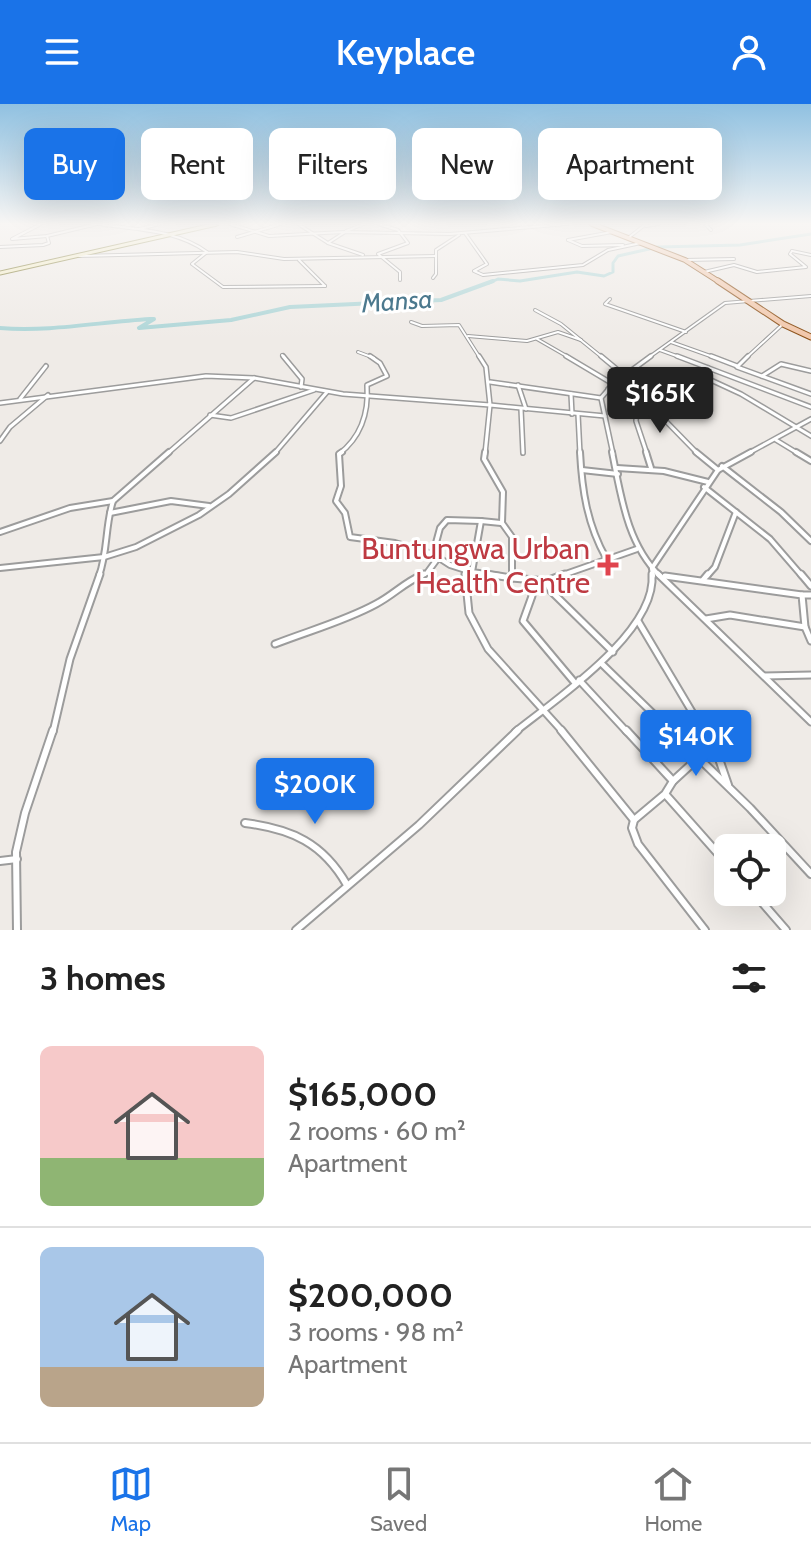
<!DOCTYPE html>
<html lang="en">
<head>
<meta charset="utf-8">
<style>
	:root { --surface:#fff; --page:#f2f2f2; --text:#222; --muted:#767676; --line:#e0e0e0; --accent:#1a73e8 }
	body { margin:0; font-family:Cabin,sans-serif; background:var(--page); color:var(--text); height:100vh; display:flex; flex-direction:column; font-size:30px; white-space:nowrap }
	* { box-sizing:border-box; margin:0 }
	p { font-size:26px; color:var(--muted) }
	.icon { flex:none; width:44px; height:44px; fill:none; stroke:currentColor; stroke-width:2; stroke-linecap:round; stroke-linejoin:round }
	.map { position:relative; height:826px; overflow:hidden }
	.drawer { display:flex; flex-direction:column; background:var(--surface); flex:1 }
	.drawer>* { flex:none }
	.banner { position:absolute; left:24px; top:24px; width:764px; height:72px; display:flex; gap:16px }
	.buttons { position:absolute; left:714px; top:730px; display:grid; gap:16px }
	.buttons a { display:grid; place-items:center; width:72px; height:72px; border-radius:12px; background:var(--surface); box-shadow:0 8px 32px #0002; font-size:40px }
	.price { position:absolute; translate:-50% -68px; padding:0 18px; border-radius:8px; background:var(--accent); color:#fff; font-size:26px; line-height:52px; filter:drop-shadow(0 2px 4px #0008) }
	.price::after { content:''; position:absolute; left:50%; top:48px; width:24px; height:18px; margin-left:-12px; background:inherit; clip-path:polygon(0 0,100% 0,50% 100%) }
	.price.selected { background:#222; color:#fff }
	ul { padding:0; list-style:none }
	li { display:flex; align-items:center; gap:24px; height:200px; padding:0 40px }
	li+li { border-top:2px solid var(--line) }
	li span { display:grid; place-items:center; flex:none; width:224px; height:160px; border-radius:12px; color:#555 }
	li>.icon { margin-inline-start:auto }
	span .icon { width:96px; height:96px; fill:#fffc; stroke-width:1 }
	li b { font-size:34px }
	h2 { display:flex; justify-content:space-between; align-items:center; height:96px; padding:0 40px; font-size:34px }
	.tag { padding:0 28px; border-radius:12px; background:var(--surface); box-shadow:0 8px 32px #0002; font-size:28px; line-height:72px }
	.tag.selected { background:var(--accent); color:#fff }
	header { display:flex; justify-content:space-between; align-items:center; height:104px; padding:0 40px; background:var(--accent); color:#fff; font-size:36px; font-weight:600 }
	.tabs { display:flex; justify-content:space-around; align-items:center; height:112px; border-top:2px solid var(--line); background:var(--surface); font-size:22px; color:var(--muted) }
	.tabs a { display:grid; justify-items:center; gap:4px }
	.tabs .selected { color:var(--accent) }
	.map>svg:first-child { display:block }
</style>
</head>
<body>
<header><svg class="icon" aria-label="menu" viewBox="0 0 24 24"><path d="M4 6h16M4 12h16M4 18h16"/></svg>Keyplace<svg class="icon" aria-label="person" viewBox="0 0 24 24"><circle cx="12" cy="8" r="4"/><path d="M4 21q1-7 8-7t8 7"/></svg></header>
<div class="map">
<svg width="811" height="826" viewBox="0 0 811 826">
	<rect width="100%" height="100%" fill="#efebe7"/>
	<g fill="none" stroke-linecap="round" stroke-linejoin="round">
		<polyline stroke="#acd5d7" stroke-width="3" points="489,179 498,175 520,177 577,168 604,172 613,168 613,159 618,152 658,143 740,141 811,130"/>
		<path stroke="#acd5d7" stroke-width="4" d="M 0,224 C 50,228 99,218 150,215 L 154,215 L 139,224 L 231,216 L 290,203 L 441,196 L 493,177"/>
		<g stroke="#9c9c9c" stroke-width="4">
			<g id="street-far4">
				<polyline points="41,120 12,135 47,132 97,120"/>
				<path d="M 98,120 C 136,126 175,125 207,148 L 192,160 L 223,183 L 325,182"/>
				<polyline points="230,120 269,132 343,128 450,130 567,120"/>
				<polyline points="298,120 328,139"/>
				<polyline points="378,120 398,126 408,139 378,150 400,168 400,176"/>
				<polyline points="705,120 711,126"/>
				<polyline points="646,122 658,120"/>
				<polyline points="139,125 160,120"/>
				<polyline points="346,127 364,120"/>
				<polyline points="345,128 328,139 363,151"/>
				<polyline points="465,129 487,160 474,167 483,171 583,161 608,146 641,139"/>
				<polyline points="237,133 281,120"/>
				<polyline points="628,134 646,120"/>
				<polyline points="568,136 582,142 623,141"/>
				<polyline points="568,136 612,128"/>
				<polyline points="0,143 43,141 49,139 47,132"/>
				<polyline points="792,147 811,151"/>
				<polyline points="79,152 237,148 284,155 436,152"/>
				<polyline points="299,156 325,182"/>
				<polyline points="685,156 734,155"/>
				<polyline points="704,168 734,161 757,168 806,163 790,150 792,147"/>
				<polyline points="433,174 436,170 436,146 459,131"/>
				<polyline points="610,195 605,200 686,228"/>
				<polyline points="535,206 561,220 603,254"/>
				<polyline points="411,218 422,222 459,221 480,254"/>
				<polyline points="468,232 527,237 558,228 581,236"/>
				<polyline points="537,235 570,254"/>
				<polyline points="671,238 716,254"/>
				<polyline points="660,246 682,254"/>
				<polyline points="358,248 374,254"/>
				<polyline points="282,251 285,254"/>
				<polyline points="648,254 725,199 811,192"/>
				<polyline points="746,254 783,220"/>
			</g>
		</g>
		<g stroke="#9c9c9c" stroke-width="6">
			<g id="street-far3">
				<polyline points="283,252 302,275 301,283"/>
				<polyline points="566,252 613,280"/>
				<polyline points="601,252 625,272"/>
				<polyline points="677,252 811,303"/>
				<polyline points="711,252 737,262"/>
				<polyline points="748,252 737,263 811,290"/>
				<polyline points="708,264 700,271 741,290 811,332"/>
				<polyline points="762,272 781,260 811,267"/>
				<polyline points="490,278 601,294"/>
				<polyline points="518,281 526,305"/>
				<polyline points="608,285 656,307 698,350"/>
				<polyline points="571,290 572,310"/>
				<polyline points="20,295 46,262"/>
				<polyline points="637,298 636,317 647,350"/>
				<polyline points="0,299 206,272 254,274 343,290 490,301 486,263 479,252"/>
				<polyline points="521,305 523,349"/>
				<polyline points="578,310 580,350"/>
				<polyline points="210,311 231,314 314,286"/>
				<polyline points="776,336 799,350"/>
				<polyline points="0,337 10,323 48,291"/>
				<polyline points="167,350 254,274"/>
				<polyline points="274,350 327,288"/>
				<path d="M 339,350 C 361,333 369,310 367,281 L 387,272 L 380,259 L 370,252"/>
				<polyline points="485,350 490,301 605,312"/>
				<polyline points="613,350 601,294 613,280 651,252"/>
				<polyline points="747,350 811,315"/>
			</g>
		</g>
		<g stroke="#9c9c9c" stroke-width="8">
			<g id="street-far2">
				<polyline points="342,348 339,350 341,382 336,397 345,409 350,433 395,439 433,450"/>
				<polyline points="485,348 484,355 503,388 502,419 512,433 512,472"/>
				<path d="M 580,348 C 582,386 587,420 606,454"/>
				<path d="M 612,348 C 621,392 627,440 660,472"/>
				<polyline points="646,348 651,364"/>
				<polyline points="696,348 718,366"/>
				<polyline points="796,348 811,357"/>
				<polyline points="722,362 781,408 811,437"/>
				<polyline points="617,364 664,367 708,378"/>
				<polyline points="582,366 618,370"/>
				<polyline points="704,383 770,435 802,472"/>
				<polyline points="110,409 171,397 209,402"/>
				<polyline points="0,428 70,404 113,397 169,348"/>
				<polyline points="0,464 104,453 136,443 199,411 229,390 276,348"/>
				<polyline points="652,464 718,366 751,348"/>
				<polyline points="652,464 653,472"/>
				<polyline points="465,467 465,472"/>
				<polyline points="472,468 450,461 433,450 440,424 447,416 481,417"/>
				<path d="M 99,472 C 108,447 105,422 113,397"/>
				<polyline points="419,472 427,469 438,454"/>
				<polyline points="500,472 472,468 481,417 501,419"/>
				<polyline points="560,472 637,445"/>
				<polyline points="707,472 715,463 736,408"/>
			</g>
		</g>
		<g stroke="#9c9c9c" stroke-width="9">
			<g id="street-far1">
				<polyline points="465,470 469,509 488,545 563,628"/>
				<polyline points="486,470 512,474"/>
				<polyline points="512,470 512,474 546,477 565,470"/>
				<polyline points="658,470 811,618"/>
				<polyline points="801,470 811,482"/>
				<polyline points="665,472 802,491 805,523 730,511 706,515"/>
				<polyline points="703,476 708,470"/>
				<polyline points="531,477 532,492 523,517 575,579"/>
				<polyline points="546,477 551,487 613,548"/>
				<polyline points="802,491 811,491"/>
				<polyline points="638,517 704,628"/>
				<polyline points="805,523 811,537"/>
				<path d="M 275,540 C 308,527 345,517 376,500 C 395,490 403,479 424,470"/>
				<polyline points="601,559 672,628"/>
				<polyline points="764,572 811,571"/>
				<polyline points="579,576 627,628"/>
				<polyline points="53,628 70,555 100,470"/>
				<path d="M 515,628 C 556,595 657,528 652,470"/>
			</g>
		</g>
		<g stroke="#9c9c9c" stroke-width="10">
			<g id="street">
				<polyline points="561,626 634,716"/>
				<polyline points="626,626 673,677"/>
				<polyline points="670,626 750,704 811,770"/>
				<polyline points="702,626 717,649 728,681"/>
				<polyline points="697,655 673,677 665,690 634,716 632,724 638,740 705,826"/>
				<polyline points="666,691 728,761"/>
				<path d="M 245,719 C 292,725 323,739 347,781"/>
				<polyline points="0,757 17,755"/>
				<polyline points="753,788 786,826"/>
				<polyline points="17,826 16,748 25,709 53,626"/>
				<polyline points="296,826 419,721 518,626"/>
			</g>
		</g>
		<g stroke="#6b6512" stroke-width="5">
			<polyline id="secondary" points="0,169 217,120"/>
		</g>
		<g stroke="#894c12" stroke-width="6">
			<polyline id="primary-far1" points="592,120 685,156 721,179"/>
		</g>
		<g stroke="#894c12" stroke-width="7">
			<polyline id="primary" points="718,177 783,220 811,233"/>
		</g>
		<use href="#street-far4" stroke="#fff" stroke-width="2"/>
		<use href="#street-far3" stroke="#fff" stroke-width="3"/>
		<use href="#street-far2" stroke="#fff" stroke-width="4"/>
		<use href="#street-far1" stroke="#fff" stroke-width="5"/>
		<use href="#street" stroke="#fff" stroke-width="6"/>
		<use href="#secondary" stroke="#f2ecc1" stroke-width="3"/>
		<use href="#primary-far1" stroke="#f1c6a9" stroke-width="4"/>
		<use href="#primary" stroke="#f1c6a9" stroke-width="5"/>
	</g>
	<linearGradient id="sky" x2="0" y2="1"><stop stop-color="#90c1e1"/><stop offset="0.51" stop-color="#f8f6f4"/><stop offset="1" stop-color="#f8f6f4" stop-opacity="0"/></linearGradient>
	<rect width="811" height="235" fill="url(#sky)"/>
	<path fill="#e0444e" stroke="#fff" stroke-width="3" d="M604 449h8v8h8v8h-8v8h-8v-8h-8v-8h8z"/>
	<g text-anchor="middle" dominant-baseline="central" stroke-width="6" stroke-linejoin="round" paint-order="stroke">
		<g font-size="26" font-style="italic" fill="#4c798e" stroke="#fff">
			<text transform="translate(397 197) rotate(-4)">Mansa</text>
		</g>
		<g font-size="30" fill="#be3a42" stroke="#fff" text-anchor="end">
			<text x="590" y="444">Buntungwa Urban<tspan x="590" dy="34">Health Centre</tspan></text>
		</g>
	</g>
</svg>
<div class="buttons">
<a><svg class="icon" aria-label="locate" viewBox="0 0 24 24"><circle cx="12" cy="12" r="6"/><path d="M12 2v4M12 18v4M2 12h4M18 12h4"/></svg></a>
</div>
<b class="price selected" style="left:660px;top:331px">$165K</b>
<b class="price" style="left:696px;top:674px">$140K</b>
<b class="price" style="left:315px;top:722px">$200K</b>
<div class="banner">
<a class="tag selected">Buy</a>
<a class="tag">Rent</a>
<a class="tag">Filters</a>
<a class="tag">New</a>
<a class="tag">Apartment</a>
</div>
</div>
<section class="drawer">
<h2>3 homes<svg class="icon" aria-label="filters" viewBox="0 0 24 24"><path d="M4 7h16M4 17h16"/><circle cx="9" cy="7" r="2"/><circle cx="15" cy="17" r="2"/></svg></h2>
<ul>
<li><span style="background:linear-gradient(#f6c9c9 70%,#8fb573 0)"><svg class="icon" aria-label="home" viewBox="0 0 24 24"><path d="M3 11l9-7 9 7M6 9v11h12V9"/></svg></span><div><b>$165,000</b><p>2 rooms · 60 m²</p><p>Apartment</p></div></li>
<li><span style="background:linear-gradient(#a9c7e8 75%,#b9a48a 0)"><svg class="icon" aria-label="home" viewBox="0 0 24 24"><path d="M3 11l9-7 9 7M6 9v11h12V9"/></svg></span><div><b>$200,000</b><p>3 rooms · 98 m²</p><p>Apartment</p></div></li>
</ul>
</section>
<nav class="tabs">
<a class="selected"><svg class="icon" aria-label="map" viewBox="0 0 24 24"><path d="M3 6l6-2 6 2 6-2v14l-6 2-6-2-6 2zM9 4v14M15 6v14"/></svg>Map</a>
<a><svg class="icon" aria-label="saved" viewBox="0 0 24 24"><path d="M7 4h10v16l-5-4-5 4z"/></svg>Saved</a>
<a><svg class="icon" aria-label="home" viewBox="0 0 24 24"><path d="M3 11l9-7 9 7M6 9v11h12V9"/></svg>Home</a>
</nav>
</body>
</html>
